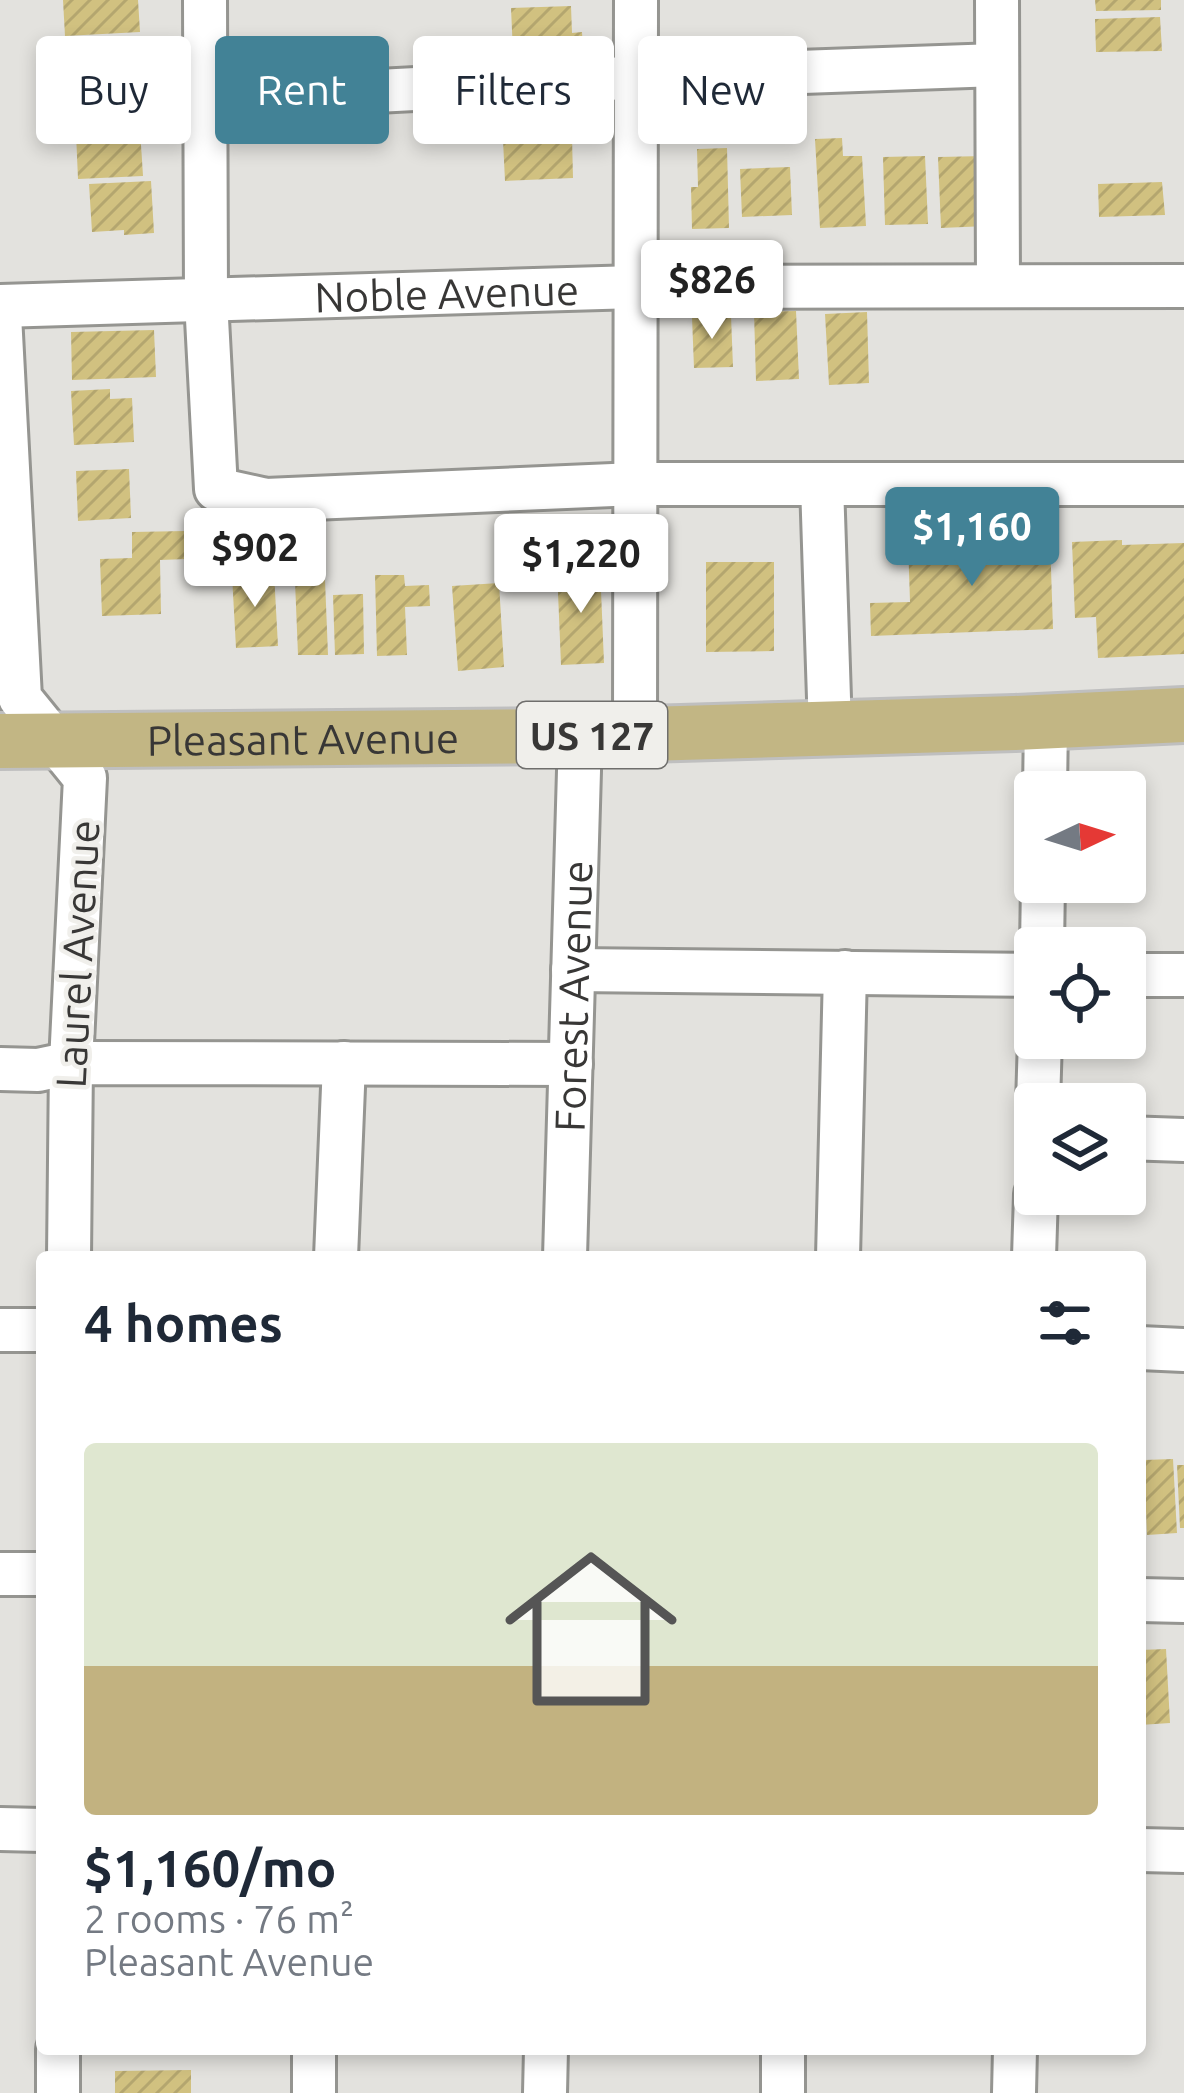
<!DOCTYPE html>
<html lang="en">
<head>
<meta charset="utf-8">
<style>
	:root { --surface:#fff; --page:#f6f6f7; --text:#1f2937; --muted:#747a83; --line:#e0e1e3; --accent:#428296 }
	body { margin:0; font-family:Ubuntu,sans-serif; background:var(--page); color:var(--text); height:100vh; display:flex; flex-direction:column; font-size:45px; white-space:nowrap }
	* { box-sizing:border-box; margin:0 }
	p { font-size:39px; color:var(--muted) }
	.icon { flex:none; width:66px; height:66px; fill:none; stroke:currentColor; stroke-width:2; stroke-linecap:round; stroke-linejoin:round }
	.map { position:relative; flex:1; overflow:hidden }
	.side { position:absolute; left:36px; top:1251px; width:1110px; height:804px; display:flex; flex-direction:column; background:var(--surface); border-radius:12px; box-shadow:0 6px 18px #0003 }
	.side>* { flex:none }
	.hud { position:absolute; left:36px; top:36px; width:1113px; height:108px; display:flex; gap:24px }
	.needle { width:78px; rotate:86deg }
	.controls { position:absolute; left:1014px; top:771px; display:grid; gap:24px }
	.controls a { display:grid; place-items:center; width:132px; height:132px; border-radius:12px; background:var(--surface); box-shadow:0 6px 18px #0003; font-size:60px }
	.price { position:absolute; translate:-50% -102px; padding:0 27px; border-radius:12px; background:#fff; color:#222; font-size:39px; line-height:78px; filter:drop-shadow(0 3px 6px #0008) }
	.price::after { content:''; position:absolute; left:50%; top:72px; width:36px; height:27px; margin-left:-18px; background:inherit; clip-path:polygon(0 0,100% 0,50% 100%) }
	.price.selected { background:var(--accent); color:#fff }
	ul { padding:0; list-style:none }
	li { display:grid; align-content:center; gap:24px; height:636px; padding:0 48px }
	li+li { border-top:3px solid var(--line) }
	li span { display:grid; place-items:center; height:372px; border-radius:12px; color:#555 }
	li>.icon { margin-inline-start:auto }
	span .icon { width:216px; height:216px; fill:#fffc; stroke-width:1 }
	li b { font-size:51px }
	h2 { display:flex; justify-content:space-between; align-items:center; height:144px; padding:0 48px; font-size:51px }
	.pill { padding:0 42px; border-radius:12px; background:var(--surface); box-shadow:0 6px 18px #0003; font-size:42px; line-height:108px }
	.pill.selected { background:var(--accent); color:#fff }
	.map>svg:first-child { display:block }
</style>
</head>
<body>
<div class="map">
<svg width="1184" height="2093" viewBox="0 0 1184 2093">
	<defs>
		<pattern id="building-hatch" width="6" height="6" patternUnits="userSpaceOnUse" patternTransform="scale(3)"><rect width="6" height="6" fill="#d1c180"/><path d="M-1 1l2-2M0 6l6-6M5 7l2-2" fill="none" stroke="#b4a66f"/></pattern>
	</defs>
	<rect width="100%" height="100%" fill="#e3e2de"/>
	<g fill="url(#building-hatch)">
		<polygon points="63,0 138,0 140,32 65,36"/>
		<polygon points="1095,0 1161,0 1161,10 1096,11"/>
		<polygon points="571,6 572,33 582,32 583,50 513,53 511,8"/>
		<polygon points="1160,17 1162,51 1096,52 1095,19"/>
		<polygon points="139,57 142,108 67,111 65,60"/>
		<polygon points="568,82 571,110 509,117 506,89"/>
		<polygon points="140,129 143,176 78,179 76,133"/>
		<polygon points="572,137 573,178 505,181 503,140"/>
		<polygon points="842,138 843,156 862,156 866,226 820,228 815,139"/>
		<polygon points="727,148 729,228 692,229 691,187 698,187 697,149"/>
		<polygon points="925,156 928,224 885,225 883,157"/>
		<polygon points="985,156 987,226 941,228 938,157"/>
		<polygon points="790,167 792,215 742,217 740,169"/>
		<polygon points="151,181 154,233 124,235 124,230 92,232 89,184"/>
		<polygon points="1162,182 1165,215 1099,217 1098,184"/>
		<polygon points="796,311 799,379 756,381 754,312"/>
		<polygon points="867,312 869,383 829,385 825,314"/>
		<polygon points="731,316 733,367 694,368 692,317"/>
		<polygon points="154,330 156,377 72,380 71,332"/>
		<polygon points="110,389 110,399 132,398 134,442 74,445 71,391"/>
		<polygon points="129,469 131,518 78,521 76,471"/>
		<polygon points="186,531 187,559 160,560 161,614 102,616 100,559 132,558 132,532"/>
		<polygon points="1050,538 1053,629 871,636 870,603 910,602 908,542"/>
		<polygon points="1122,540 1122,545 1184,543 1184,654 1098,658 1096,617 1075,618 1072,542"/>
		<polygon points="706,562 774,562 774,651 706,652"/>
		<polygon points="600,566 604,663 561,665 557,568"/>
		<polygon points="274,573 278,646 236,648 232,575"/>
		<polygon points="375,575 404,575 405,586 429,585 430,606 405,607 407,655 377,656"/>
		<polygon points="325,580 328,655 298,655 295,581"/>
		<polygon points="499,583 504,667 458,671 452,586"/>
		<polygon points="363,594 364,654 335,655 333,595"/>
		<polygon points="1173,1459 1177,1533 1147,1535 1144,1460"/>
		<polygon points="1177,1465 1184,1465 1184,1528 1180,1528"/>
		<polygon points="1166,1649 1170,1723 1140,1725 1140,1650"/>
		<polygon points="191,2070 191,2093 115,2093 115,2071"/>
	</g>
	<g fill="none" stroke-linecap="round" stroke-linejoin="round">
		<g stroke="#959591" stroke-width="48">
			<g id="minor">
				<polyline points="205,0 206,300 216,489 266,500 636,484 1184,484"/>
				<polyline points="997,0 998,286"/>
				<polyline points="206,100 604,79 997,65"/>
				<path id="s1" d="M 0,306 L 636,287 L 1184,286"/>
				<polyline points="0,315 20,698 85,778 71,1063 69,1257"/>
				<polyline points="822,484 830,729"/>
				<polyline points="635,734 636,0"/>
				<polyline points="1045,792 1046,721"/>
				<polyline points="1042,948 1043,882"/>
				<polyline points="573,970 1035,975"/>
				<polyline points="1125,975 1184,975"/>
				<polyline points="0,1069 38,1070 71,1063 571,1064"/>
				<polyline points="1038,1104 1040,1038"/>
				<polyline points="1125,1138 1184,1140"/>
				<polyline points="336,1257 344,1063"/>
				<path id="s2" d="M 565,1257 L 580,736"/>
				<polyline points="838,1257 845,972"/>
				<polyline points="1034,1257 1036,1194"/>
				<polyline points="0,1330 42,1330"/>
				<polyline points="1140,1348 1184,1350"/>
				<polyline points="0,1574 42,1574"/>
				<polyline points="1140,1600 1184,1601"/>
				<polyline points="0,1829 42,1830"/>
				<polyline points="1140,1850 1184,1851"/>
				<polyline points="58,2093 58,2049"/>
				<polyline points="314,2093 314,2049"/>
				<polyline points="545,2093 546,2049"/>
				<polyline points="783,2093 783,2049"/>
				<polyline points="1014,2093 1015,2049"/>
			</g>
		</g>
		<g stroke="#bfbfbf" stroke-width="60">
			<g id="major">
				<path id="s3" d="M 0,741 L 580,736 L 1015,723 L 1184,715"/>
			</g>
		</g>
		<use href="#minor" stroke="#fff" stroke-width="42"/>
		<use href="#major" stroke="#c2b684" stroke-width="54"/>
	</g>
	<g text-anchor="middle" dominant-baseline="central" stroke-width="9" stroke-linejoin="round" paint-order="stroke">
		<rect fill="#f0efeb" stroke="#6f6e6c" stroke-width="3" x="517" y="702" width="150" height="66" rx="9"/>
		<g font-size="39" font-weight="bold" fill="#383736">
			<text x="592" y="735">US 127</text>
		</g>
		<g font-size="42" fill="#383736" stroke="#f0efeb">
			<text stroke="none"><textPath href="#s1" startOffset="447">Noble Avenue</textPath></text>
			<text stroke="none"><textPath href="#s3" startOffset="303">Pleasant Avenue</textPath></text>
			<text transform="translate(77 954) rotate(-87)">Laurel Avenue</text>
			<text stroke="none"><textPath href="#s2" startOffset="261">Forest Avenue</textPath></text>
		</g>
	</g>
</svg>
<div class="controls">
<a><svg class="needle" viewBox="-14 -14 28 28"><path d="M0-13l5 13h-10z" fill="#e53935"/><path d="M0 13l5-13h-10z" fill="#747a83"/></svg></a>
<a><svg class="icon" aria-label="locate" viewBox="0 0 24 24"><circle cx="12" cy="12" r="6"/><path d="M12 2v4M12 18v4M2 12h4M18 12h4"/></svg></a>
<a><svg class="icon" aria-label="layers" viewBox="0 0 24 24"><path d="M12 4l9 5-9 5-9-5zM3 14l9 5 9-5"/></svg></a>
</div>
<b class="price" style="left:712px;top:342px">$826</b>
<b class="price selected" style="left:972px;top:589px">$1,160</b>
<b class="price" style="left:255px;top:610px">$902</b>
<b class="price" style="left:581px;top:616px">$1,220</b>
<div class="hud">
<a class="pill">Buy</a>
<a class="pill selected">Rent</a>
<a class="pill">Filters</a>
<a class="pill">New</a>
</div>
<section class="side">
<h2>4 homes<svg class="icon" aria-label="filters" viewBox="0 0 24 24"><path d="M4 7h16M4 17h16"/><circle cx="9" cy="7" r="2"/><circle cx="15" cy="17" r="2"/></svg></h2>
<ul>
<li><span style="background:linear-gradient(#dfe7d0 60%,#c2b280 0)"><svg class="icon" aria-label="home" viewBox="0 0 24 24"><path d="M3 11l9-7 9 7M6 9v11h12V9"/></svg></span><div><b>$1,160/mo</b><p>2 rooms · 76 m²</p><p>Pleasant Avenue</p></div></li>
</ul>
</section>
</div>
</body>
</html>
